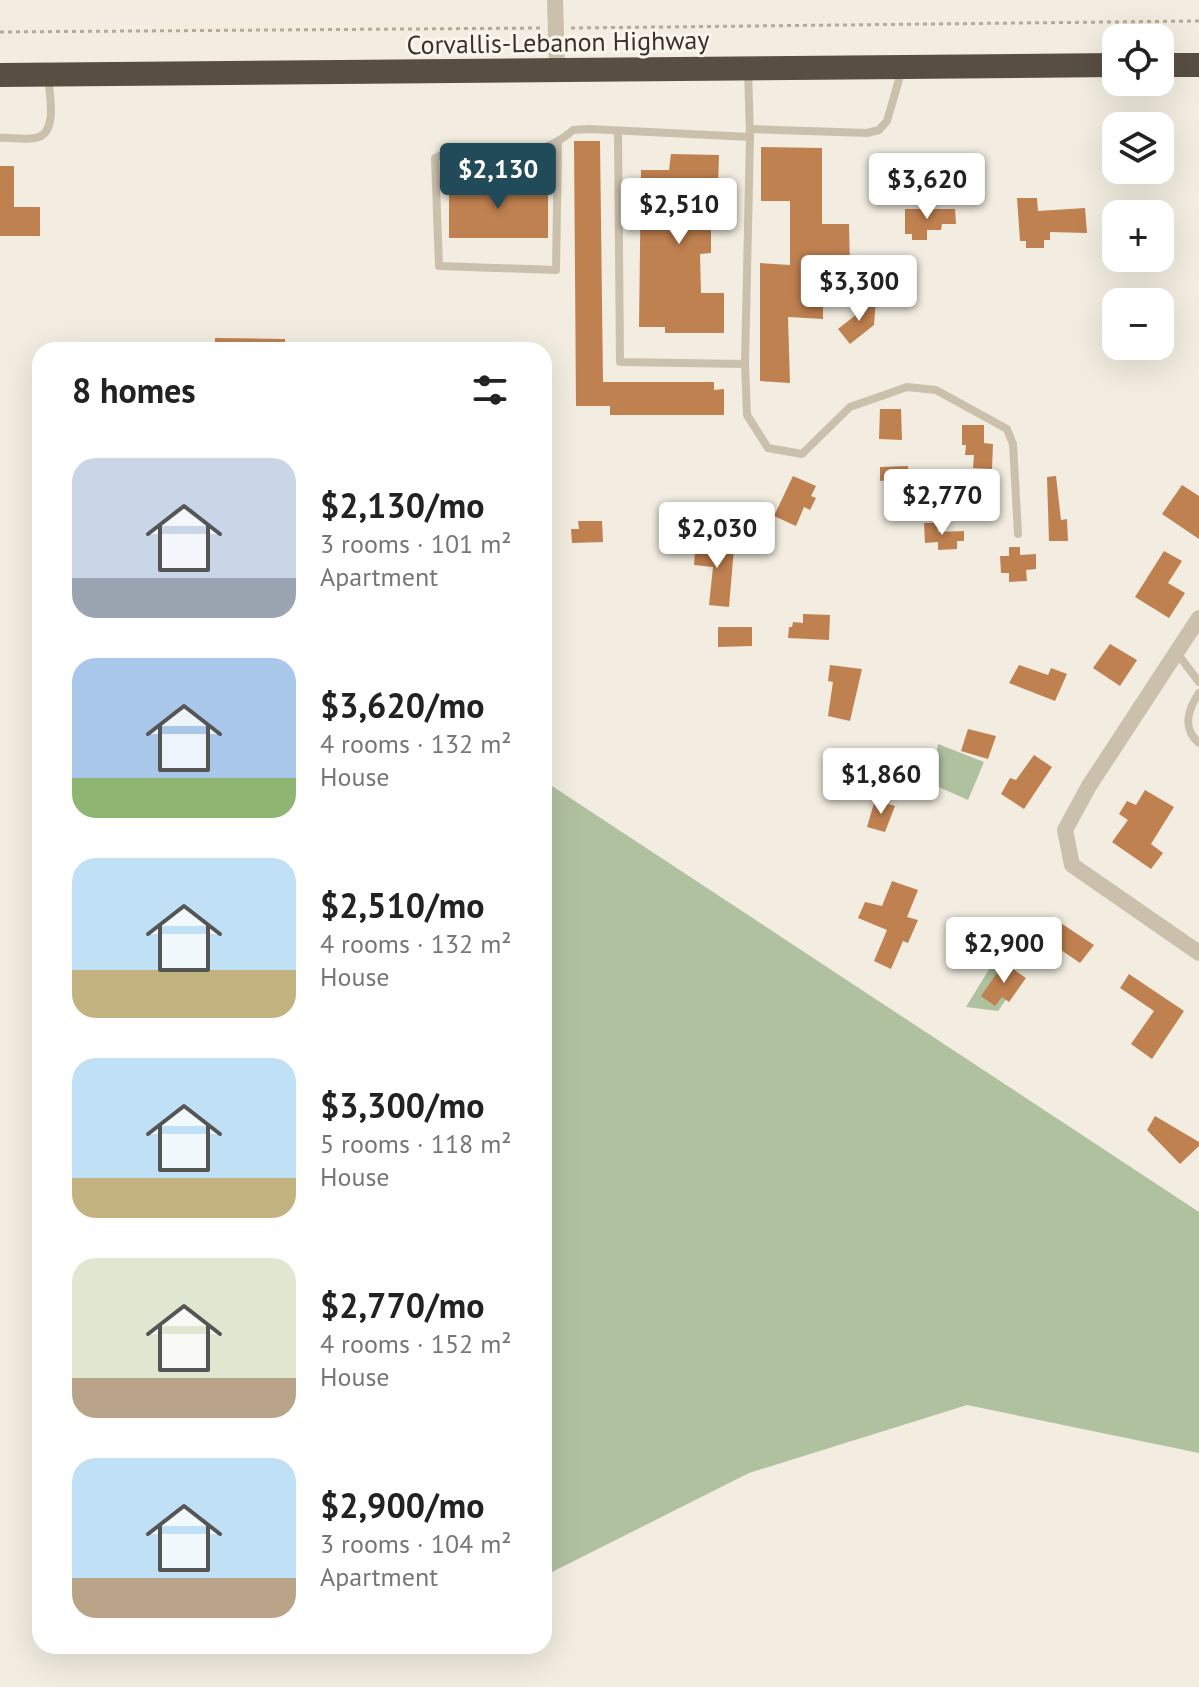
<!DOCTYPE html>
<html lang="en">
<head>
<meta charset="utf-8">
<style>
	:root { --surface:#fff; --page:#f6f6f6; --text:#222; --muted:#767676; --accent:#224b59 }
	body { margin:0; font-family:"PT Sans",sans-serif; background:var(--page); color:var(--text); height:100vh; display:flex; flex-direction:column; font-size:30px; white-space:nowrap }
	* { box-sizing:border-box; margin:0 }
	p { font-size:26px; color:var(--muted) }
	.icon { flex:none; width:44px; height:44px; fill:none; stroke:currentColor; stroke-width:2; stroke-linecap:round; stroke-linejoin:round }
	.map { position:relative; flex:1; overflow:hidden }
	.sheet { position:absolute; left:32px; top:342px; width:520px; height:1312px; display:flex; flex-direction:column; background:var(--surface); border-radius:24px; box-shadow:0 8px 32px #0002 }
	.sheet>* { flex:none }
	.controls { position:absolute; left:1102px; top:24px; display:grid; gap:16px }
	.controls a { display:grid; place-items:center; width:72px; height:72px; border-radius:16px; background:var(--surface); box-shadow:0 8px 32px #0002; font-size:40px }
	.price { position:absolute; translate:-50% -68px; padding:0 18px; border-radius:8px; background:#fff; color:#222; font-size:26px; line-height:52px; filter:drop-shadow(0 2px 4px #0008) }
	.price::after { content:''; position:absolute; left:50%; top:48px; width:24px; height:18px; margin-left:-12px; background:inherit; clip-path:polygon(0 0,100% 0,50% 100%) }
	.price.active { background:var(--accent); color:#fff }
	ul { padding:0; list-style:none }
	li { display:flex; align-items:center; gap:24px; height:200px; padding:0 40px }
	li span { display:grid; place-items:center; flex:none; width:224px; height:160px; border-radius:24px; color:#555 }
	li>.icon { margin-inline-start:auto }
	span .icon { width:96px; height:96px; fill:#fffc; stroke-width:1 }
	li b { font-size:34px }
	h2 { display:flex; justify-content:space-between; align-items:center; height:96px; padding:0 40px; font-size:34px }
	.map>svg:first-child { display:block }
</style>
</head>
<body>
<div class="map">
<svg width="1199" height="1687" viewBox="0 0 1199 1687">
	<rect width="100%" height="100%" fill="#f2ede0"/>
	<g fill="#b0c1a0">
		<polygon points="938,744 984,762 968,800 932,784"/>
		<polygon points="544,786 552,786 1199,1212 1199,1453 967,1405 749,1473 544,1576"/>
		<polygon points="994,961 1022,977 998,1011 966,1007"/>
	</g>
	<g fill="#c08150">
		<polygon points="574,141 600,141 603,382 714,382 714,390 724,389 724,415 610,415 610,406 576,406"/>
		<polygon points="761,147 822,148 822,224 849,224 850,268 823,269 823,319 788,317 790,383 760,381 760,263 790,265 790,201 761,201"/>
		<polygon points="671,154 719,155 717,218 711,219 711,253 700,254 701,293 724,293 724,333 665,333 665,327 639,327 641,170 669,170"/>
		<polygon points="0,166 14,166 14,207 40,207 40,236 0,236"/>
		<polygon points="449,183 548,185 548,238 449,238"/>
		<polygon points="1017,198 1037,198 1038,211 1085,208 1087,233 1050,232 1050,240 1044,240 1044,248 1026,248 1026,241 1020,241"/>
		<polygon points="905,209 955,209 956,224 942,224 941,230 927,230 927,240 912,240 912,234 905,234"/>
		<polygon points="876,299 874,325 850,344 838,329"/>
		<polygon points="215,338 285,339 285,350 215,350"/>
		<polygon points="880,409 901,409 902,440 879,439"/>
		<polygon points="962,425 984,425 984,443 993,444 992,469 973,468 974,455 965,455 966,445 962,445"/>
		<polygon points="908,466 909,486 891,486 891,480 880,481 880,467"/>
		<polygon points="793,476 816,486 811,496 816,498 810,510 804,507 796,526 774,516"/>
		<polygon points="1056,476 1061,520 1067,519 1068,541 1049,541 1047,477"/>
		<polygon points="1182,485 1199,496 1199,539 1162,514"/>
		<polygon points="578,521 602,521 603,542 572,543 571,529 579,529"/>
		<polygon points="924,523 937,523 938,532 964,531 964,541 957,541 957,549 938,550 938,542 925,543"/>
		<polygon points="696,538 708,539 708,545 734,548 729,607 709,605 713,567 694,565"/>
		<polygon points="1009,547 1020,547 1020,555 1036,554 1036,569 1026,570 1027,581 1009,582 1009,573 1001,573 1000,556 1009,556"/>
		<polygon points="1164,551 1182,561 1168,583 1185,593 1169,618 1135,597"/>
		<polygon points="803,614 830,615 829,640 788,638 789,627 792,627 793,622 803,623"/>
		<polygon points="718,627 752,627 752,646 718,647"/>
		<polygon points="1110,644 1137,660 1120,686 1093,668"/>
		<polygon points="830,665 862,669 850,721 828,716 833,682 828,681"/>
		<polygon points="1019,665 1048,675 1051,668 1067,674 1055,701 1009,683"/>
		<polygon points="968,729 996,736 988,759 961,751"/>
		<polygon points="1034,755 1052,767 1024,809 1001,794 1010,778 1016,780"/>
		<polygon points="1145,790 1174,807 1151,844 1163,853 1151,869 1112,842 1128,820 1119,814 1127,801 1136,805"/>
		<polygon points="875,800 895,806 885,832 867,827"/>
		<polygon points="892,881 918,890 907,917 918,920 908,943 903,941 891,969 874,961 887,930 858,918 865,902 882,906"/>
		<polygon points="1056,920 1094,945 1080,963 1061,950 1054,961 1035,949"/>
		<polygon points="1004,963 1026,978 1009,1002 1002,997 995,1006 981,996"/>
		<polygon points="1129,974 1184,1011 1152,1059 1131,1044 1154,1011 1120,988"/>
		<polygon points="1155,1116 1199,1142 1199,1146 1180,1164 1147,1130"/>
	</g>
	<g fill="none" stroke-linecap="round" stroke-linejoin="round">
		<g stroke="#b6aa96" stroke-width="3" stroke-dasharray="4 4" stroke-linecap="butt">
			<polyline points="571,28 1199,21"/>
			<polyline points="0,32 543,28"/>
		</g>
		<g stroke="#cac0ac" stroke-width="8">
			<polyline points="748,69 750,137 745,364 747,415 768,448 802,454 850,407 907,387 936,390 1007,429 1013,444 1018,534"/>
			<polyline points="750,129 867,133 879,130 887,121 902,69"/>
			<polyline points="618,132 620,362 745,364"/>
			<path d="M 0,138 C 11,137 29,141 39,137 C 58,129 49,92 48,76"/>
			<path d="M 558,142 L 556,270 L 439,266 L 435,158 L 450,151 L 546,147 C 557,142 565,138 573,130 L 589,129 L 750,137"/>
			<polyline points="1177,653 1199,682"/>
			<path d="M 1199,693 C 1188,709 1182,729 1199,743"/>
		</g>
		<g stroke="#cac0ac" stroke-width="16">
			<polyline points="555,0 557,70"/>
			<polyline points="1199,618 1089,786 1065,830 1072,865 1199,953"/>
		</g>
		<g stroke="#594e42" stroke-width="24">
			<polyline points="1160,65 1199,65"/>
			<polyline points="0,75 1116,65"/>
		</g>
	</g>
	<g text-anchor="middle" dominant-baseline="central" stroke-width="6" stroke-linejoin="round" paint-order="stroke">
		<g font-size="26" fill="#39322b" stroke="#faf6ed">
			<text transform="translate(558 42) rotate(-1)">Corvallis-Lebanon Highway</text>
		</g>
	</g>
</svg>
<div class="controls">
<a><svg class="icon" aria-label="locate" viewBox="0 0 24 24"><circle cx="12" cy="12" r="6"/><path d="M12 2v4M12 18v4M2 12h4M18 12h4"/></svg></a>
<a><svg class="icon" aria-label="layers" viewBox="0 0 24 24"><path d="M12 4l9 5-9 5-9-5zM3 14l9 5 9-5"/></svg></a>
<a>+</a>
<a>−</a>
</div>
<b class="price active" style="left:498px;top:211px">$2,130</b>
<b class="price" style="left:927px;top:221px">$3,620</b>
<b class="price" style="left:679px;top:246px">$2,510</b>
<b class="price" style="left:859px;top:323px">$3,300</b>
<b class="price" style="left:942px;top:537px">$2,770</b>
<b class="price" style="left:717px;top:570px">$2,030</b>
<b class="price" style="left:881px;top:816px">$1,860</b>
<b class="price" style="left:1004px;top:985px">$2,900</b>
<section class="sheet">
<h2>8 homes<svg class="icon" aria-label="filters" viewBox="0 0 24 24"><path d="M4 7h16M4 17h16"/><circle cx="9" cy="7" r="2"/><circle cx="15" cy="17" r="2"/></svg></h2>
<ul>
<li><span style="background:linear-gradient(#c9d6e8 75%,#9aa5b1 0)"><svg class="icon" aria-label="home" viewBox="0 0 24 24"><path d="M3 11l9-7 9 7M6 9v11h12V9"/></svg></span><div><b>$2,130/mo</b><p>3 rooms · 101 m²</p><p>Apartment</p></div></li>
<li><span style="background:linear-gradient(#a9c7e8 75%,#8fb573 0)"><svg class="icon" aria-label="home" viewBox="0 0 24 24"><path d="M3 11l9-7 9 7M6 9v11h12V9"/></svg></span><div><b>$3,620/mo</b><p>4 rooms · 132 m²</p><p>House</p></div></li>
<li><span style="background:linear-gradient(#bfe0f5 70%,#c2b280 0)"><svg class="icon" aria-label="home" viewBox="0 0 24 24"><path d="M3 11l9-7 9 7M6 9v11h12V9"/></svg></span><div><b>$2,510/mo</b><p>4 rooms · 132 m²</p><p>House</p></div></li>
<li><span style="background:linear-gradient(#bfe0f5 75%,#c2b280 0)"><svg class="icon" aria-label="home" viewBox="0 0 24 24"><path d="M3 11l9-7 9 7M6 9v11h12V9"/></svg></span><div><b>$3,300/mo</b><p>5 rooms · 118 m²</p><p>House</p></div></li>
<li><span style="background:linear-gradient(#dfe7d0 75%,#b9a48a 0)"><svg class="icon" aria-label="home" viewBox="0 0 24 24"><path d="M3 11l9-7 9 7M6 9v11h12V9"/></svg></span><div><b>$2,770/mo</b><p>4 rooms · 152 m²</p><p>House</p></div></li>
<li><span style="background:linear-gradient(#bfe0f5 75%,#b9a48a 0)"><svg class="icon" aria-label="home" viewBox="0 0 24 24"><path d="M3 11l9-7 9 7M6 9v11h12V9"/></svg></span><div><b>$2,900/mo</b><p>3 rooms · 104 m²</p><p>Apartment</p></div></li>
</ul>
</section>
</div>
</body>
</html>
